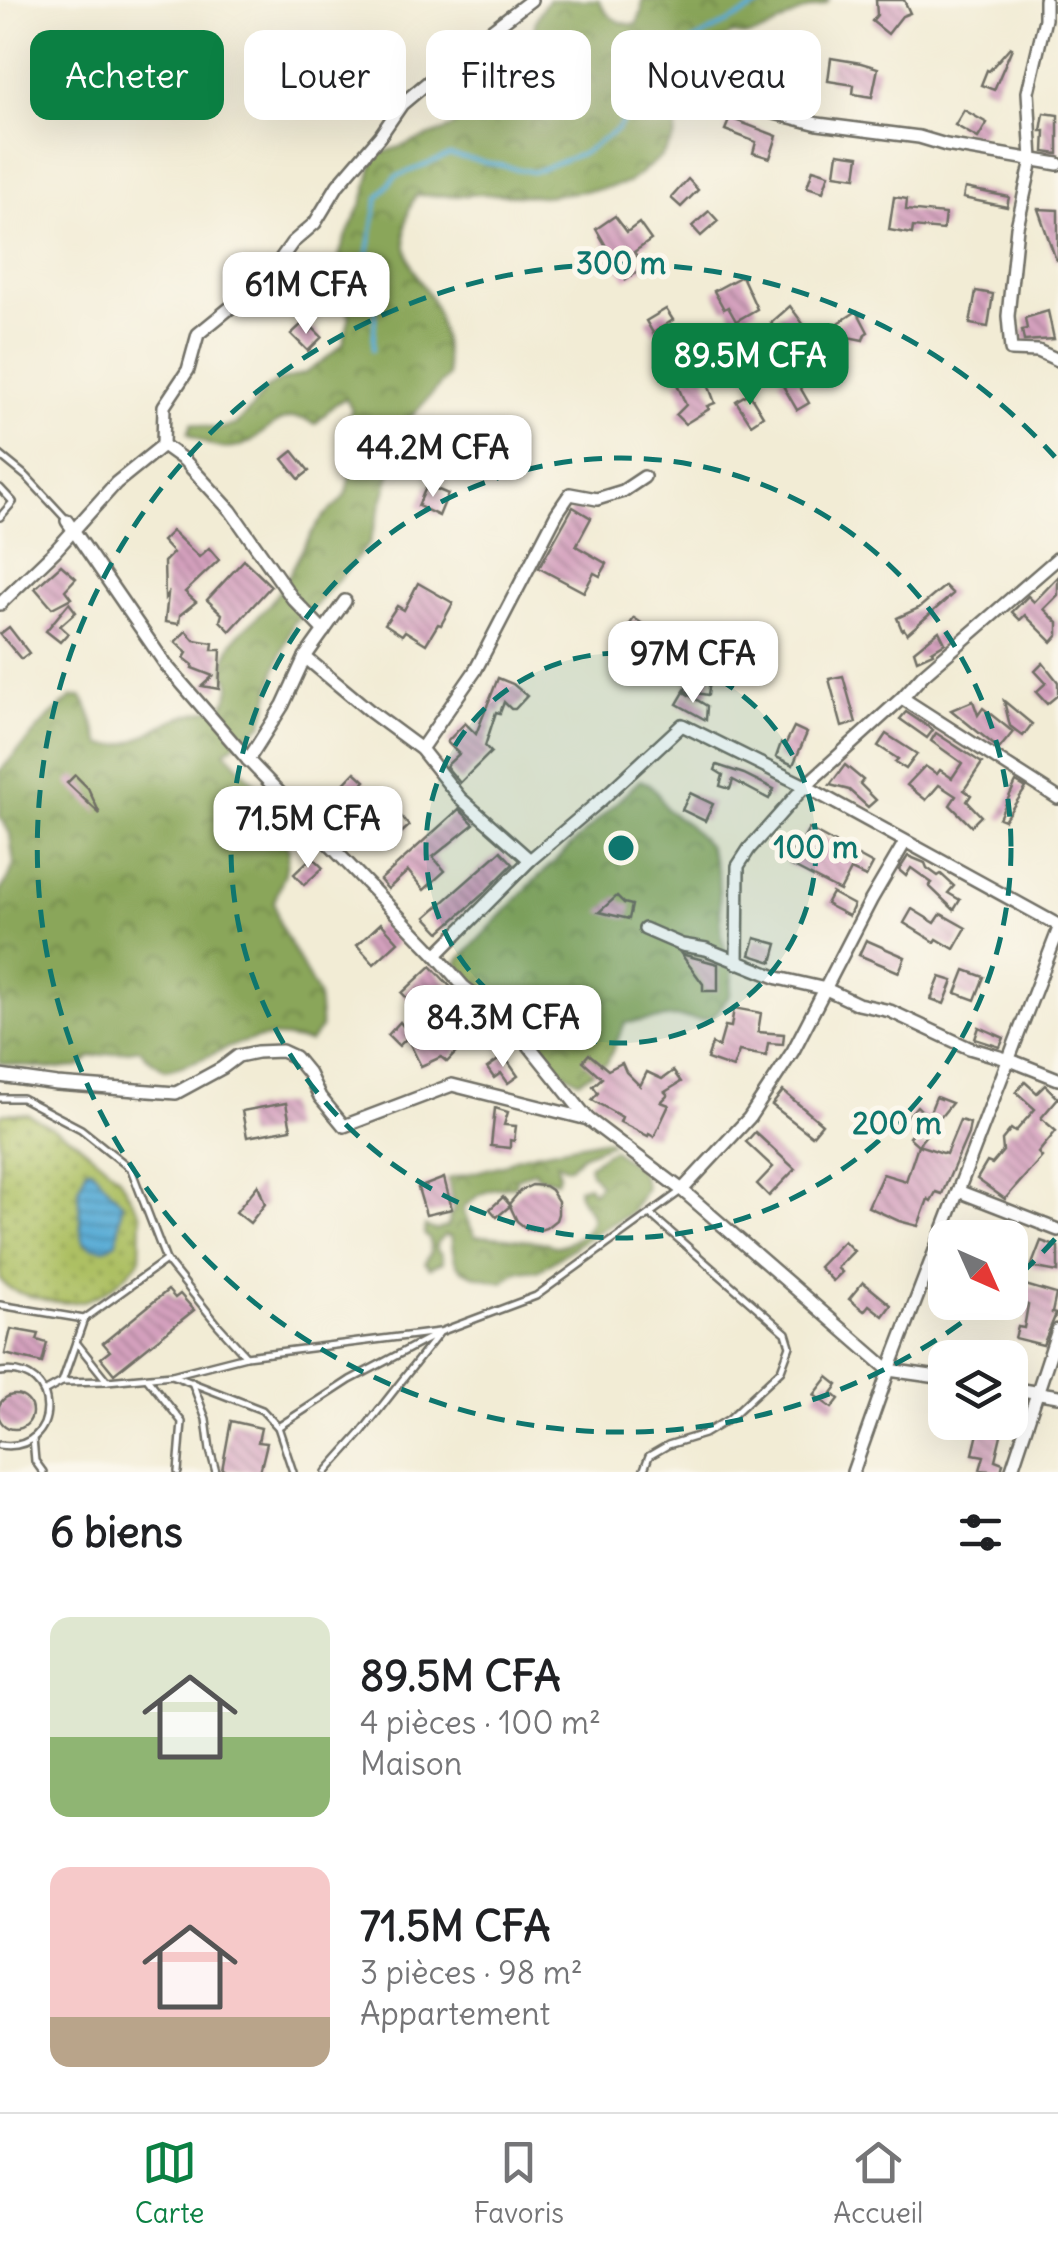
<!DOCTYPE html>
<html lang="fr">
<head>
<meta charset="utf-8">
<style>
	:root { --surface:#fff; --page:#f2f2f2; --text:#202124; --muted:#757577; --line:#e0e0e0; --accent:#0b8043 }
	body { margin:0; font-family:Delius,sans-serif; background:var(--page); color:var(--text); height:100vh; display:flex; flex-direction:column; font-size:38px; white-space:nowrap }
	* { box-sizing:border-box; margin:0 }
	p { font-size:32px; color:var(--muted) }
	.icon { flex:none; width:55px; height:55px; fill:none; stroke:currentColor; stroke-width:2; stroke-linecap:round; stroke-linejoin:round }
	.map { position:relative; height:1472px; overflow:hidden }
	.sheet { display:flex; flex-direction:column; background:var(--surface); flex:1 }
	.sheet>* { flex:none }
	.guide { position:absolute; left:30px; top:30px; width:1000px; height:90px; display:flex; gap:20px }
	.needle { width:65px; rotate:135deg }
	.fabs { position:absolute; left:928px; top:1220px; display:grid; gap:20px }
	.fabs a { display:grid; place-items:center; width:100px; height:100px; border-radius:20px; background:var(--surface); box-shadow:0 10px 40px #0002; font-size:50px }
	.price { position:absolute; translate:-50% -85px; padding:0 22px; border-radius:20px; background:#fff; color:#222; font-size:32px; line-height:65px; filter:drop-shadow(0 2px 5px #0008) }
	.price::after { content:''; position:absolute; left:50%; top:60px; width:30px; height:22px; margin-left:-15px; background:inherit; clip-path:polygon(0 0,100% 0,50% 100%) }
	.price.current { background:var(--accent); color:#fff }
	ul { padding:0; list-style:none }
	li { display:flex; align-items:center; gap:30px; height:250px; padding:0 50px }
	li span { display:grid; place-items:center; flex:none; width:280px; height:200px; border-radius:20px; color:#555 }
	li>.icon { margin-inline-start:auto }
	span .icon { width:120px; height:120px; fill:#fffc; stroke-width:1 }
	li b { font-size:42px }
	h2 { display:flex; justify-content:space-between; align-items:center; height:120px; padding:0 50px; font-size:42px }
	.tag { padding:0 35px; border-radius:20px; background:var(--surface); box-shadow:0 10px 40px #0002; font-size:35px; line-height:90px }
	.tag.current { background:var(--accent); color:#fff }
	.tab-bar { display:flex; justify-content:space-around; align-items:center; height:140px; border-top:2px solid var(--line); background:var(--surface); font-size:28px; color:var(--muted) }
	.tab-bar a { display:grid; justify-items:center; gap:5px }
	.tab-bar .current { color:var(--accent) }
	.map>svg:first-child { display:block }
</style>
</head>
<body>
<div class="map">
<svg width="1058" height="1472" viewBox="0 0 1058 1472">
	<defs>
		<pattern id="grass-dots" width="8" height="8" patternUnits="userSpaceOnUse" patternTransform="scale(2.5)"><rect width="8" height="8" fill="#adc064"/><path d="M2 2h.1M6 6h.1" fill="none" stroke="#8d9c53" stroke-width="1.8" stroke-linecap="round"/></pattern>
		<pattern id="forest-crowns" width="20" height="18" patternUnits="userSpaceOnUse" patternTransform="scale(2.5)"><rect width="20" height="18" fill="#8aa65a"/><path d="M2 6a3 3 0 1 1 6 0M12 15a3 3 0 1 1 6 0" fill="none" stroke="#71874b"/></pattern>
		<pattern id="water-rules" width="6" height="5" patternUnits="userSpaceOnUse" patternTransform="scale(2.5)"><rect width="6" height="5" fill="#5badd6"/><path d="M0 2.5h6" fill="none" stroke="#4b8dae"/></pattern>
		<pattern id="building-back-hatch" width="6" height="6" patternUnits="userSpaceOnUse" patternTransform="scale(2.5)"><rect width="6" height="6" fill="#d4a0bd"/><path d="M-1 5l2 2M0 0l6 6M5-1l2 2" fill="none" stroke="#ac839a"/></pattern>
	</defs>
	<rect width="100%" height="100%" fill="#fbf7ec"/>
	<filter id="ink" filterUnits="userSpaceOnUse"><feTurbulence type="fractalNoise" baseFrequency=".01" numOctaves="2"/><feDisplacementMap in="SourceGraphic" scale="20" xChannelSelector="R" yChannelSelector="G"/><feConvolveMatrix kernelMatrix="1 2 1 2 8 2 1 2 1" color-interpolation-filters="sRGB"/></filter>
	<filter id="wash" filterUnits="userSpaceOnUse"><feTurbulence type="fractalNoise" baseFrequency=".0048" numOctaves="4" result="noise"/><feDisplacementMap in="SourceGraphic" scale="40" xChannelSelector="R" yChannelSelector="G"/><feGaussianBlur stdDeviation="2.25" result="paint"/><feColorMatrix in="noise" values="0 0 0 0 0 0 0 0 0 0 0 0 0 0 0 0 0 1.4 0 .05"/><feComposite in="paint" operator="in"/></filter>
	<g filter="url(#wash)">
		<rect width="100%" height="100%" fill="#f2ecd5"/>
		<path fill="url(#grass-dots)" stroke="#6c7648" stroke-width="2.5" d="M 3,1113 L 28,1114 L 76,1141 L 118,1176 L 141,1215 L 140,1260 C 107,1296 84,1312 34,1297 C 19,1293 9,1291 0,1279 L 0,1117 Z"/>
		<g fill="url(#forest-crowns)" stroke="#5a6842" stroke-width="2.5">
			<path d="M 548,0 L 599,0 C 606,17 618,24 636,25 L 642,12 L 642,0 L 829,0 L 826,4 C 815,7 804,10 794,15 C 774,25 756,42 733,34 L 716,42 L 708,65 L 688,80 L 678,111 L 675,137 L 661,157 L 628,183 L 600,189 L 544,196 L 482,194 L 455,196 L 416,195 C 400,222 402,251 418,278 C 422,285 427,291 431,298 C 442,322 445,350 448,376 L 406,423 L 369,544 L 317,604 L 293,623 L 275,671 L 263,724 L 225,751 L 263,792 L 263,807 L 289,850 L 285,873 L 274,902 L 280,925 L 318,995 L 321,1028 L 310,1042 C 298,1040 283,1036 271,1037 C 233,1039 202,1064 165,1070 L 145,1056 L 140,1049 L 90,1057 L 79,1067 L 49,1069 L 0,1063 L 0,891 L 8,880 L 14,864 L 10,834 L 0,816 L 0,771 L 50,716 L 72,697 L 82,697 C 92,713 93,728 102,745 C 136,749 148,730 176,719 C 191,713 208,710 223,706 C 230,694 234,684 224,672 C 227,636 243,633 265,609 C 289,583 299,550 319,522 C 328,509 345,503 348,487 C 353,465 349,446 343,425 L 352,410 L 346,398 C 329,406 328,413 315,424 C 263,394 258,483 188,433 L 192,423 L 216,429 L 235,425 L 253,407 L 266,389 L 280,381 L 305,373 L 322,362 L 343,344 L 350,316 C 321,277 344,242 362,203 C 368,188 371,172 374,156 L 444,131 L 454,126 L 461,105 L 500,93 L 506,86 L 502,80 L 511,66 L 497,63 L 500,54 L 530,49 L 548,61 L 563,84 L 577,76 L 572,65 L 535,43 C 532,24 537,15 548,0 Z"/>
			<polygon points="640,780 647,783 657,792 667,810 688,825 708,845 718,872 722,940 733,970 730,995 713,1017 701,1020 674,1017 625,1023 607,1063 579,1081 556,1067 519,1021 471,982 457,962 531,884"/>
			<path d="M 607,1139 L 611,1143 L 582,1155 L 570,1167 L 564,1167 L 557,1162 L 559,1175 L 557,1181 L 537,1176 L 535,1170 C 534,1171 520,1177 517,1178 L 516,1185 C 491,1190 484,1189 464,1207 L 464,1213 L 475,1236 C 497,1236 519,1240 541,1242 C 546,1243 551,1246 556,1246 C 567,1246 594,1230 591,1217 C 589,1206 578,1201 578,1188 L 588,1185 L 593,1192 L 600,1184 L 591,1173 L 589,1166 L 602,1155 L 613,1149 C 628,1164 641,1162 646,1188 L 631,1213 L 592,1235 L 538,1271 C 523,1268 514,1272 503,1282 C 489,1279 462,1276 456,1263 C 452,1255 453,1245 451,1237 L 445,1235 L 437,1243 L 437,1250 L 441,1254 L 443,1262 L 429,1268 L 425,1263 L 430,1253 L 430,1240 L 424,1234 L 425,1226 L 435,1230 L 447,1227 L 450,1220 L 449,1215 L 454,1212 L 448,1179 L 503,1165 L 515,1158 L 535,1153 Z"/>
		</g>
		<polygon fill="url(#water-rules)" stroke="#436c80" stroke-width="2.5" points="87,1168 91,1168 122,1203 117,1242 105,1249 92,1247 84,1242 81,1232 78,1190"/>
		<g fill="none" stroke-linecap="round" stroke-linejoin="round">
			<polyline stroke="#5badd6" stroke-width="4" points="373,350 376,301 363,280 378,198 395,177 450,155 533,172 583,153 618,129 652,75 684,46 770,0"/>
		</g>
		<g id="blocks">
			<g fill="url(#building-back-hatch)">
				<polygon points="876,0 904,0 910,13 902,16 888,34 872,21 877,15"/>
				<polygon points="1010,47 1012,48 994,90 981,85 987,70 989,71"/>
				<polygon points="831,58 861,63 878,68 872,97 853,94 854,85 828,81"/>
				<polygon points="794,61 806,62 801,98 759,92 761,78 791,82"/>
				<polygon points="964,110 987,123 978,138 955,125"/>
				<polygon points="1044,113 1058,115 1058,154 1044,152 1045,131 1041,131"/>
				<polygon points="730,118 777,136 770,158 753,153 756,142 725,130"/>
				<polygon points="838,153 859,156 856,177 835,174"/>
				<polygon points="813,169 829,174 823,192 807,187"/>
				<polygon points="688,179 698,190 681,207 671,198"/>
				<polygon points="965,188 1009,197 1007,207 963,198"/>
				<polygon points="894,197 907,199 906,210 945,214 943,230 913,227 912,234 889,230"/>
				<polygon points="1038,209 1058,210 1058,260 1056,260"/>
				<polygon points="709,211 718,221 701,236 692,226"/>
				<polygon points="615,216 627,232 639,223 651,240 634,252 645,267 626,280 596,229"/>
				<polygon points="742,276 757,309 736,321 728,307 724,309 714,291"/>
				<polygon points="976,291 993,294 988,327 970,324"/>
				<polygon points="790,306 811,335 813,334 830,360 797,382 809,403 797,410 779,379 795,370 772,339 779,333 771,323"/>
				<polygon points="666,309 673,320 653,333 646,321"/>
				<polygon points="857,311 868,332 865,334 863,340 848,337 845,339 834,326"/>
				<polygon points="1048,311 1054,339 1024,341 1022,330 1027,329 1025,318"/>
				<polygon points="302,324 310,332 313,328 322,337 308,351 291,334"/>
				<polygon points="704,373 715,403 707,406 709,409 685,424 676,415 686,405 676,382 694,374 694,376"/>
				<polygon points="749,393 763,416 751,424 736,401"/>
				<polygon points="293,451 309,471 299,479 283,459"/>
				<polygon points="427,485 448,494 439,516 418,506"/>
				<polygon points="573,507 591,518 576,546 607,564 600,576 594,573 584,592 539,568"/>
				<polygon points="172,531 199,557 209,548 219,560 185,592 196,602 180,615 179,624 165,622 168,594 165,598 164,562 173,553 162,541"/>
				<polygon points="244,560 271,586 230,631 220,621 222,614 207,600"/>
				<polygon points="61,565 76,578 65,590 71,598 52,608 35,588"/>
				<polygon points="1058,577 1058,595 1044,609 1058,623 1058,635 1052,642 1025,615 1020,620 1012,612 1028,596 1034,602"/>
				<polygon points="418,583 453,603 441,625 438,624 426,644 405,631 402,635 385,624 397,606 404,610"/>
				<polygon points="945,586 953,594 907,634 904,629 902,630 897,618 919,608"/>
				<polygon points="69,603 76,612 60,626 68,633 60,642 46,631"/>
				<polygon points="634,618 650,629 631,656 616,646"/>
				<polygon points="9,627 29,653 21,659 0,634"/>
				<polygon points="186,631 194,640 213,643 212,650 221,650 219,689 202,686 213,676 192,668 193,665 184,658 187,653 175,642"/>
				<polygon points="939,631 945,643 932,651 933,653 917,660 914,651"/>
				<polygon points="698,651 710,659 701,672 711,673 708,695 684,691 693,677 684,672"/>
				<polygon points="1043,663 1058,682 1058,695 1047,704 1036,692 1046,683 1035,671"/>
				<polygon points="843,676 856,723 842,727 829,679"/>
				<polygon points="498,678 513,684 527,696 515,709 511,709 504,702 500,713 496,712 485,746 491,752 460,783 446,766 459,754 447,742 465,723 476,734"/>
				<polygon points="684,692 707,706 706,720 677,704"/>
				<polygon points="973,701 978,715 983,708 1013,732 999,749 951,710"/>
				<polygon points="1004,701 1032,724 1023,736 1010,726"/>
				<polygon points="906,712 933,730 927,738 900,719"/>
				<polygon points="794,727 807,733 793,765 776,757 781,743 785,745"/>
				<polygon points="936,733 982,763 964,790 971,795 967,801 981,816 971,826 950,805 956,796 939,785 926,800 907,785 925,766 937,774 940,770 952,778 962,763 931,741"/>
				<polygon points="886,734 917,754 906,769 895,762 898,759 878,746"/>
				<polygon points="717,765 744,774 774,789 769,799 733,780 730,789 720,786 723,775 715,770"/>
				<polygon points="845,765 863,780 860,784 876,800 868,807 849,790 830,785"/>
				<polygon points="355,772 365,781 348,799 338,790"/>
				<polygon points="75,775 88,788 100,814 67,783"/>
				<polygon points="1016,782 1026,788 1004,820 999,818"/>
				<polygon points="690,793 713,804 705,821 682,810"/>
				<polygon points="459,809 474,824 433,857 445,871 424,890 408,871 388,889 380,880"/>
				<polygon points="396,810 409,826 391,842 377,827"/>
				<polygon points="809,829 873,864 866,877 851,870 840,891 786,863 794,847 798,849"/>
				<polygon points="501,851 513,864 482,895 440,932 426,917"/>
				<polygon points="908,856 925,863 927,868 938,876 941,874 954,886 948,893 960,900 954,910 929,886 932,883 911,868 906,876 899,870"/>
				<polygon points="312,857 323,868 304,885 294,874"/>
				<polygon points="832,893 854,905 849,916 826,904"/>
				<polygon points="617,896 624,903 632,905 629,919 599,912"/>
				<polygon points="912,909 935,923 941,914 966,928 954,949 937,939 935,942 904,923"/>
				<polygon points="381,923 398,942 374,964 357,945"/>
				<polygon points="755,938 777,944 772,962 750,955"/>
				<polygon points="866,940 905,957 899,972 859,955"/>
				<polygon points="681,954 718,964 718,991 703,991 703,984"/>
				<polygon points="431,966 471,1009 449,1032 463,1045 447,1062 441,1057 421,1066 407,1038 399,1046 388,1035 400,1022 410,1035 434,1026 402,993"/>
				<polygon points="965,970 984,977 975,1000 956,993"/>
				<polygon points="940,977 953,981 944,1004 931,999"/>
				<polygon points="734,1008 761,1013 758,1032 784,1034 783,1044 768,1043 766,1056 739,1051 733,1068 707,1059 712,1044 719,1047 725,1026 731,1027"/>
				<polygon points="979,1027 1004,1038 1000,1047 975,1039"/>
				<polygon points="589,1054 608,1070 622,1063 626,1072 640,1086 647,1072 662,1079 673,1071 681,1082 665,1092 668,1095 661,1102 669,1105 654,1137 649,1134 648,1136 620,1122 622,1117 592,1100 598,1093 593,1086 602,1078 583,1061"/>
				<polygon points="504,1056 518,1076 508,1083 501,1073 494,1078 487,1068"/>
				<polygon points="1025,1082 1037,1093 1045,1085 1058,1098 1041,1118 1056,1131 1038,1153 1042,1157 1005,1199 977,1179 987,1162 992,1164 1003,1151 1002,1140 1011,1129 1015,1132 1035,1109 1016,1092"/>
				<polygon points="783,1091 822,1124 812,1136 772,1105"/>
				<polygon points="936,1097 952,1103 918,1145 909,1137 919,1125 908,1116 917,1106 928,1117"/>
				<polygon points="286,1103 291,1129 247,1137 242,1111"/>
				<polygon points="495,1108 508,1112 504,1125 516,1126 514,1141 510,1140 510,1148 491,1146"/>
				<polygon points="960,1120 970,1123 968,1134 942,1194 936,1192 931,1201 928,1199 918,1226 899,1221 868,1207 883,1174 906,1181 918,1145 946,1154"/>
				<polygon points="755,1132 795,1169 769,1196 757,1184 773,1167 746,1142"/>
				<polygon points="444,1178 452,1209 426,1215 418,1188"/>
				<polygon points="258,1185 265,1204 250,1223 236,1212"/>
				<polygon points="532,1185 545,1186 551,1190 558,1201 558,1214 556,1220 546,1228 540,1230 527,1229 517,1221 510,1206 497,1217 490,1209 503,1197 509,1204 520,1191"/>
				<polygon points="844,1241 854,1251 837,1268 842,1272 833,1281 819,1267"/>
				<polygon points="1041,1241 1058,1247 1058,1272 1031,1267"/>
				<polygon points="863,1282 891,1305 883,1316 869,1305 864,1311 849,1299"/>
				<polygon points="1022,1284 1056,1294 1052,1313 1056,1314 1043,1345 1015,1338 1018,1327 1024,1328 1028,1305 1015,1300"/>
				<polygon points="168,1290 175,1298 180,1294 194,1310 114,1374 101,1358 110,1351 103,1343"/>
				<polygon points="11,1329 39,1334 37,1340 47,1343 42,1363 5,1354"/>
				<polygon points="828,1377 838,1385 832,1393 839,1399 832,1408 814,1395"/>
				<circle cx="15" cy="1412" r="17"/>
				<polygon points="231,1421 261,1428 258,1442 267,1443 260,1472 222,1470"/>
				<polygon points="980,1425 1002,1431 995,1460 1003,1463 1001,1472 980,1470 984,1456 973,1454"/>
			</g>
		</g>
	</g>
	<g filter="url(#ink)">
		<use href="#blocks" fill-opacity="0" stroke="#716f66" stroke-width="2.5"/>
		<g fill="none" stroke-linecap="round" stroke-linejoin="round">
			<g stroke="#716f66" stroke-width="10">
				<g id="lane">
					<polyline points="0,455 27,477 66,519"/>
					<polyline points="0,488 13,502 0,517"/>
					<polyline points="0,1098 22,1098 81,1129 131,1169 166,1260 218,1325 246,1356"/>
					<polyline points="0,1305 84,1319 166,1260"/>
					<polyline points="76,1342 107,1381"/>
					<path d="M 0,1372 C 62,1362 63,1454 0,1445"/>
					<polyline points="172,1375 262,1410 278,1427 293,1472"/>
					<polyline points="147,1378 182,1422 178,1472"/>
					<polyline points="62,1382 84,1319"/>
					<polyline points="192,1382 206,1419 210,1450 216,1472"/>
					<polyline points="44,1392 62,1382 107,1381 172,1375 246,1356 439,1332"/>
					<polyline points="278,1427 350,1380 437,1334"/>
					<polyline points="33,1438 35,1461 43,1472"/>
					<polyline points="326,1472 360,1434 440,1332 536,1296 681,1191"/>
					<polyline points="643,1472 649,1456 668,1445 704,1434 729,1419 781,1370 790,1346 786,1333 650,1214"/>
				</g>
			</g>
			<g stroke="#716f66" stroke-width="16">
				<g id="street">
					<polyline points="1045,0 1045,19 1028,92 1032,160 1017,227 1008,316 1011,350 1038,351 1058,360"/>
					<polyline points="733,106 762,110 818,124 919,137 946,145 1058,164"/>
					<polyline points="163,445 184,460 231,511 293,599 324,631"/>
					<polyline points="67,521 166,665 248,760 436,955 464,987 493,1009 527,1043 588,1119 682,1190 889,1370 945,1378"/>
					<polyline points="0,604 55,551 116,483 163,445 164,406 188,370 198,334 268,277 292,243 315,223 338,185 380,136 402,104 476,42 531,0"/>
					<polyline points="305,657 371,712 421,749 460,798 530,860"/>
					<polyline points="902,698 1058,798"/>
					<polyline points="421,749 475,671 557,513 570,494 597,499 623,491 644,477"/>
					<polyline points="248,760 283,705 305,657 345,601"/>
					<polyline points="645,929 682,945 706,949 778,978 826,989 858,1004 890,1011 969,1048 1010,1060 1058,1079"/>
					<polyline points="436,955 530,860 601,800 682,725 805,786 1058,925"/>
					<polyline points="737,963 738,866 749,849 805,786 902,698 923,675 1058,558"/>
					<polyline points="0,1076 57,1084 176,1093 222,1068 238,1056 257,1052 282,1051 295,1057 309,1074 320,1097 344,1126 452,1085 588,1119"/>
					<polyline points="682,1190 749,1118 793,1051 871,900 905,842"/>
					<polyline points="958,1191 1058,1230"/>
					<polyline points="1010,1388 1058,1396"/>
					<polyline points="853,1472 889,1370 1058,931"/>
					<polyline points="1011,1472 1058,1330"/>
				</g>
			</g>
			<use href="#lane" stroke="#fff" stroke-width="5"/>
			<use href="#street" stroke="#fff" stroke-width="11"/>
		</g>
	</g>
	<circle cx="621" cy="848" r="195" fill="#0f766e" fill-opacity=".12"/>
	<g fill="none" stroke="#0f766e" stroke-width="5" stroke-dasharray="18 12">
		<circle cx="621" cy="848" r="195"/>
		<circle cx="621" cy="848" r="390"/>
		<path d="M1055 1239A584 584 0 0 1 1012 1282M985 1305A584 584 0 1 1 1055 457"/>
	</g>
	<circle cx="621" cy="848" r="15" fill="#0f766e" stroke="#fbf7ec" stroke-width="5"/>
	<g font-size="30" text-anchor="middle" font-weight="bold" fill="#0f766e" stroke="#fbf7ec" stroke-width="10" stroke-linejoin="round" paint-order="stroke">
		<text x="621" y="274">300 m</text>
		<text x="816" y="858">100 m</text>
		<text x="897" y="1134">200 m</text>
	</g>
</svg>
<div class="fabs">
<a><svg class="needle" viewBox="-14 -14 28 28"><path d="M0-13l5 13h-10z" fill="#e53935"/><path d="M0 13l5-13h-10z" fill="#757577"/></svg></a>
<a><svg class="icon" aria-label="layers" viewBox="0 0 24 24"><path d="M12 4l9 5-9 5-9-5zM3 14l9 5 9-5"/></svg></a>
</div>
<b class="price" style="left:306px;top:337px">61M CFA</b>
<b class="price current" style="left:750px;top:408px">89.5M CFA</b>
<b class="price" style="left:433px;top:500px">44.2M CFA</b>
<b class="price" style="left:693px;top:706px">97M CFA</b>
<b class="price" style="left:308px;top:871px">71.5M CFA</b>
<b class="price" style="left:503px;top:1070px">84.3M CFA</b>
<div class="guide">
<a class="tag current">Acheter</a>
<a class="tag">Louer</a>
<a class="tag">Filtres</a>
<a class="tag">Nouveau</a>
</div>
</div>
<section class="sheet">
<h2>6 biens<svg class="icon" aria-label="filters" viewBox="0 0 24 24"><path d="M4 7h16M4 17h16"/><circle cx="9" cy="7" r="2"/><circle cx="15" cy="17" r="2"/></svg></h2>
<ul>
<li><span style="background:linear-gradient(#dfe7d0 60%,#8fb573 0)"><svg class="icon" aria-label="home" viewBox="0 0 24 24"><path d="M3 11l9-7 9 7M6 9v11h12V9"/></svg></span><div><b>89.5M CFA</b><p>4 pièces · 100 m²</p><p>Maison</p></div></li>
<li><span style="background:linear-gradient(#f6c9c9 75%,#b9a48a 0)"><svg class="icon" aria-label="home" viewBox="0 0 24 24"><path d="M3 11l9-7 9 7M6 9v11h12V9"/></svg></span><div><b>71.5M CFA</b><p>3 pièces · 98 m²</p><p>Appartement</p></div></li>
</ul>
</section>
<nav class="tab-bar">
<a class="current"><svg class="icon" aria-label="map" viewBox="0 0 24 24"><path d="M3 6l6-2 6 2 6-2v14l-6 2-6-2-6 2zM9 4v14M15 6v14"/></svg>Carte</a>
<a><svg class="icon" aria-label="saved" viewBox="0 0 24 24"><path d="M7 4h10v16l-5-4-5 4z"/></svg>Favoris</a>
<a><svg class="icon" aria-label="home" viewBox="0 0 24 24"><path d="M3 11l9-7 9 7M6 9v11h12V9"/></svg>Accueil</a>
</nav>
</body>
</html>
